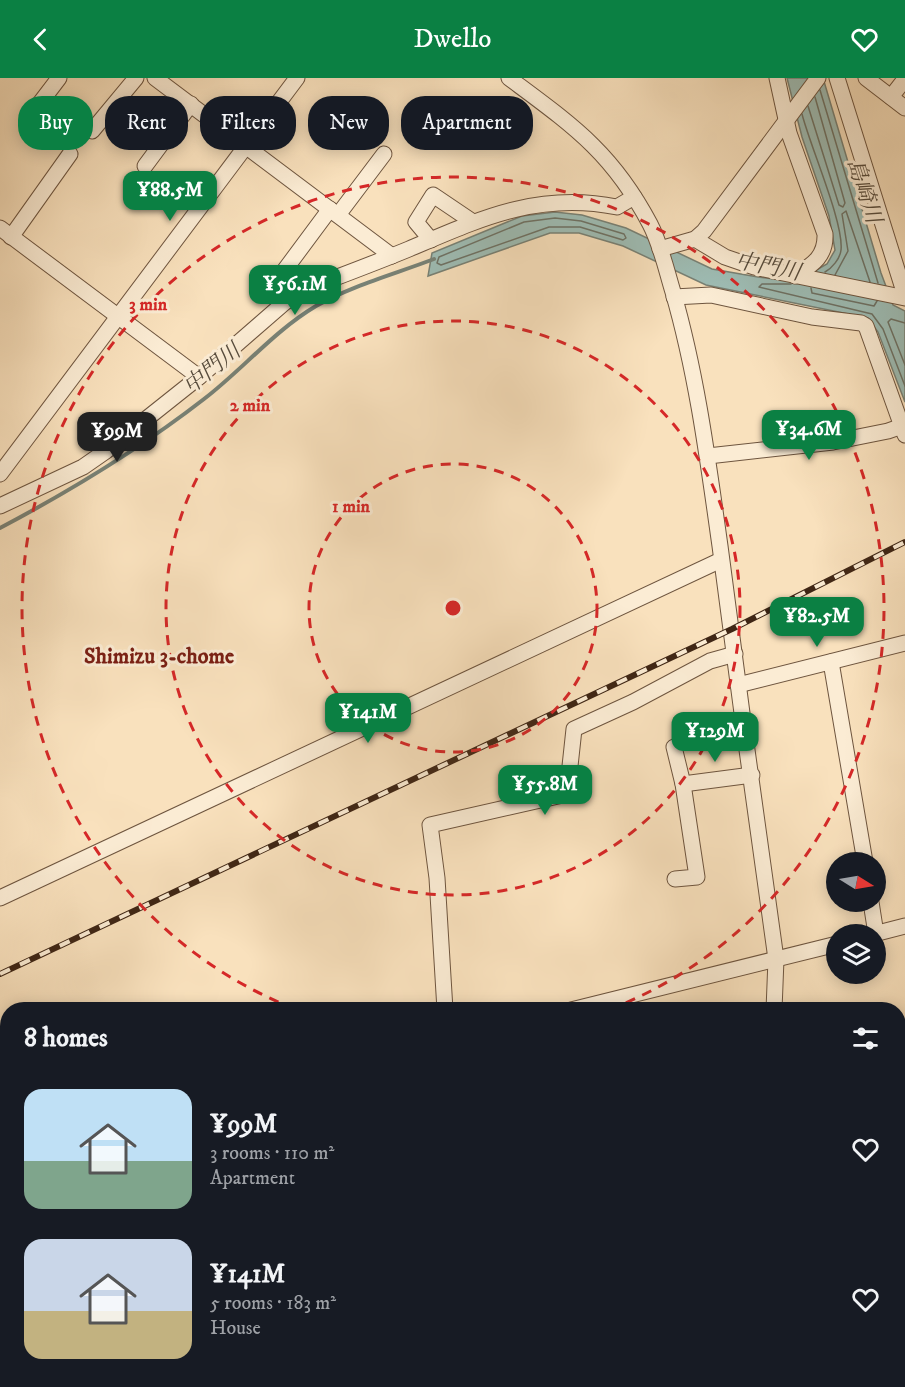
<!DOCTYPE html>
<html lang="en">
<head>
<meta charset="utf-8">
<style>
	:root { --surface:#171b24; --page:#242831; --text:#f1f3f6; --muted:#9ea1a6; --accent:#0b8043 }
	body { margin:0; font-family:"IM FELL DW Pica","Noto Serif JP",serif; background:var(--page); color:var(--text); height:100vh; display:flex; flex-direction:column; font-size:22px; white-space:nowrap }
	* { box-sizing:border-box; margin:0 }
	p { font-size:20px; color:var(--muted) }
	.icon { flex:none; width:33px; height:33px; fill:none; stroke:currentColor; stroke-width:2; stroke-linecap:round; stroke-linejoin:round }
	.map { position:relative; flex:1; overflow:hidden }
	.sheet { position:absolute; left:0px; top:924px; width:906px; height:386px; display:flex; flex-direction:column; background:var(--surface); border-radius:24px 24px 0 0; box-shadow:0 3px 15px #0003 }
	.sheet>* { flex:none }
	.hud { position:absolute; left:18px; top:18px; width:600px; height:54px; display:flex; gap:12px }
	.needle { width:39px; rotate:101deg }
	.controls { position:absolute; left:826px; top:774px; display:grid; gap:12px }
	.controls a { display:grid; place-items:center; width:60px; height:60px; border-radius:50%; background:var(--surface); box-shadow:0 3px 15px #0003; font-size:30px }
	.price { position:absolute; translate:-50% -51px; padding:0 14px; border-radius:12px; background:var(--accent); color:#fff; font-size:20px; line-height:39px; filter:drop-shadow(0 2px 3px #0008) }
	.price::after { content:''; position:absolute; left:50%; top:36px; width:18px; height:14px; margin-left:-9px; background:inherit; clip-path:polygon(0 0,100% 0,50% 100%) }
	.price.selected { background:#222; color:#fff }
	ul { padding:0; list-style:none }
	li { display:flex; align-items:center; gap:18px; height:150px; padding:0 24px }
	li span { display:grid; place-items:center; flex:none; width:168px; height:120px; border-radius:18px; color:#555 }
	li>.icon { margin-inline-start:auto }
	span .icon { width:72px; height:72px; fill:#fffc; stroke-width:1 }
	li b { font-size:26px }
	h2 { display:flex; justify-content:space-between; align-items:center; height:72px; padding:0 24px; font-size:26px }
	.tag { padding:0 21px; border-radius:24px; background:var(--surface); box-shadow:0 3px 15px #0003; font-size:21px; line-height:54px }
	.tag.selected { background:var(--accent); color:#fff }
	header { display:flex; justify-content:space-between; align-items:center; height:78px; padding:0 24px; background:var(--accent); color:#fff; font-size:27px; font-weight:600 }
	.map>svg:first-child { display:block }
</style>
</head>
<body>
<header><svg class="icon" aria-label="back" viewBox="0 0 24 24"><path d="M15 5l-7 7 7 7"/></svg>Dwello<svg class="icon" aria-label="heart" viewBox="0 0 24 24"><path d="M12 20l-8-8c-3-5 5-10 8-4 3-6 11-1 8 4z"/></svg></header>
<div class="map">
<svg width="905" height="1309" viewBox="0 0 905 1309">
	<rect width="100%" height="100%" fill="#f9e1bd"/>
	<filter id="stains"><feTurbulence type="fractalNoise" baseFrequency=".00333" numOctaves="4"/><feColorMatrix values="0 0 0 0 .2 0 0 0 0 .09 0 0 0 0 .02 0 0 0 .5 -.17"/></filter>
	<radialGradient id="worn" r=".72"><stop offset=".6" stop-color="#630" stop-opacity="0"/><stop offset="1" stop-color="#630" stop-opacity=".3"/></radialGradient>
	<polygon fill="#bec390" stroke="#7e7452" stroke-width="1.5" points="279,1302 387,1302 393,1309 282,1309"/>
	<polygon fill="#9ebdb5" stroke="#788175" stroke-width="1.5" points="787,0 823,0 881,195 893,227 905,233 905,324 878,254 868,240 706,207 623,168 579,155 550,155 428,198 432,175 522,138 555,134 582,137 626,150 712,191 758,199 782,202 811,195 827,186 835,172 829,138 802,59"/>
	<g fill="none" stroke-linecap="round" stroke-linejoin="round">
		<g stroke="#6e7265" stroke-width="1.5">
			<polyline points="820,12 878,205"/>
			<polyline points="808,28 839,127 843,129 845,125 815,19"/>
			<path d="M 802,36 C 810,68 844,145 841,172 C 840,181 832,190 825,194"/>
			<polygon points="555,140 581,143 624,156 626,160 623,162 580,149 549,149 441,187 437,185 439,179 524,144"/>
			<polyline points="835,197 848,173 842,136 846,133 870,204"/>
			<polyline points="791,206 762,206 759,209 872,236 883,251 905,308"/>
			<polyline points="811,210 812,215 874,228 877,223"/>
			<polyline points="905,245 891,241 888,244 905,287"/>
		</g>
		<path stroke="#788175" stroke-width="4" d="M 0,450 C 70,413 141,370 204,321 C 242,292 274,253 316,228 C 353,207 395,196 434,181"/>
		<g stroke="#6e553f" stroke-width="17">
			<g id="minor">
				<polyline points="155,0 392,178"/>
				<path d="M 509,0 C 572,47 612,74 650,146 C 661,167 666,191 673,214 C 697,297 708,383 720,468 C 738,606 756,743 776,881 L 774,932"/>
				<path d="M 777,0 L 789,55 L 825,156 C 826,179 812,187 795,198"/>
				<polyline points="837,0 905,217"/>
				<polyline points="866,0 905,30"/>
				<polyline points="891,19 905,1"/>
				<polyline points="37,29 59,0"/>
				<polyline points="92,53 136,0"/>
				<polyline points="145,88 191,26"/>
				<polyline points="338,137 384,76"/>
				<polyline points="0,150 199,299"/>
				<polyline points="11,159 70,76"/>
				<polyline points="695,161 725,179 754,189 905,220"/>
				<polyline points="431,162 416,144 433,117 473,144"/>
				<polyline points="660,171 695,161 704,153 818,0"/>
				<polyline points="281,197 330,131"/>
				<polyline points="674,219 711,217 812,239 861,245 866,248 905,357"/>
				<polyline points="708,378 833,364 888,353 905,347"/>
				<polyline points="0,396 297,0"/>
				<path d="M 0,428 L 83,389 L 106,373 L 199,299 L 284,225 L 306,211 C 340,198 375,185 409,171 C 480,141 538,113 617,129 L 634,119"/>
				<polyline points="831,584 865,784"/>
				<polyline points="738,607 905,565"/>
				<polyline points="674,669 683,706 697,799 675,801"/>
				<polyline points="683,706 752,697"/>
				<polyline points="0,820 721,482"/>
				<polyline points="871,824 876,856"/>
				<polyline points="874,856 905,848"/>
				<polyline points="445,932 437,800 430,747 567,716 574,651 633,624 710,583 735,576"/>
				<polyline points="571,932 837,866"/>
				<polyline points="898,974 905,974"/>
				<polyline points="0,1201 8,1199"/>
			</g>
		</g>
		<g stroke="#3f2615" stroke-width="23">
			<g id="highway">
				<polyline points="0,1051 8,1051"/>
				<polyline points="898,1187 905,1185"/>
			</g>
		</g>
		<use href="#minor" stroke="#fbecd4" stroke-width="15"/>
		<use href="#highway" stroke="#ecc07e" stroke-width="21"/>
		<g stroke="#3f2615" stroke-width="6">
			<polyline id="rail" points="0,896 732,551 905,464"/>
		</g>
		<use href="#rail" stroke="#fbecd4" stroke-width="4" stroke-dasharray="11" stroke-linecap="butt"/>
	</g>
	<g fill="none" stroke="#d62828" stroke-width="3" stroke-dasharray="10 8">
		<circle cx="453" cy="530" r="144"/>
		<circle cx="453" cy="530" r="287"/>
		<path d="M295 931A431 431 0 1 1 611 931"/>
	</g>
	<g text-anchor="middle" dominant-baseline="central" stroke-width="6" stroke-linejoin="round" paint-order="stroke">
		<g font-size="22" font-style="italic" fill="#574c3d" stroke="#fbecd4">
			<text transform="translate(864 113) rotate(72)">島崎川</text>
			<text transform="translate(768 189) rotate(11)">中門川</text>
			<text transform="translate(212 291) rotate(-39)">中門川</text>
		</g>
		<g font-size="22" font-weight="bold" fill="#7a1f14" stroke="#fbecd4">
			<text x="159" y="578">Shimizu 3-chome</text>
		</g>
	</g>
	<circle cx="453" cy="530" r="9" fill="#d62828" stroke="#fbecd4" stroke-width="3"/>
	<g font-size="18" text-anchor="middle" font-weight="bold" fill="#d62828" stroke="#fbecd4" stroke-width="6" stroke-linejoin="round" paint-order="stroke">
		<text x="148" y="232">3 min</text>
		<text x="250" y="333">2 min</text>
		<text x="351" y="434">1 min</text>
	</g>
	<rect width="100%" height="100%" filter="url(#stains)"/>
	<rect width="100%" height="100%" fill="url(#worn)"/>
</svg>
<div class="controls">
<a><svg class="needle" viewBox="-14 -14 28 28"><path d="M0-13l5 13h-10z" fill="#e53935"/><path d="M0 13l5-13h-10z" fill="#9ea1a6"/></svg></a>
<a><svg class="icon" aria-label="layers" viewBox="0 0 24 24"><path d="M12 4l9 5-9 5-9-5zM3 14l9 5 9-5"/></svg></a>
</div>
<b class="price" style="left:170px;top:144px">¥88.5M</b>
<b class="price" style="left:295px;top:238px">¥56.1M</b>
<b class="price" style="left:809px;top:383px">¥34.6M</b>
<b class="price selected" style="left:117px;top:385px">¥99M</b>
<b class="price" style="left:817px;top:570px">¥82.5M</b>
<b class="price" style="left:368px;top:666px">¥141M</b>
<b class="price" style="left:715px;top:685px">¥129M</b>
<b class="price" style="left:545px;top:738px">¥55.8M</b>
<div class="hud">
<a class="tag selected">Buy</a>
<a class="tag">Rent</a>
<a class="tag">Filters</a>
<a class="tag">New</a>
<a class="tag">Apartment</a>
</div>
<section class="sheet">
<h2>8 homes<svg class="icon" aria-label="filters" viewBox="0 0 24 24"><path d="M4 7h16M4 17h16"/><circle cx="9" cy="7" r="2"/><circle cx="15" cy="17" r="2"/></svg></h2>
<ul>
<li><span style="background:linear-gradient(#bfe0f5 60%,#7fa58c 0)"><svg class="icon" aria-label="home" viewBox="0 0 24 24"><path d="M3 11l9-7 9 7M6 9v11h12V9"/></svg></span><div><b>¥99M</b><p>3 rooms · 110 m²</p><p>Apartment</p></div><svg class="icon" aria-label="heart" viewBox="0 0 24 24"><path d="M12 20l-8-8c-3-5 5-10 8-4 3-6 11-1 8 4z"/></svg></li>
<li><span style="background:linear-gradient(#c9d6e8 60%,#c2b280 0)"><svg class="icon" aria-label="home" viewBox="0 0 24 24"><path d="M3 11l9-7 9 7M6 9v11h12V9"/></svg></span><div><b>¥141M</b><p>5 rooms · 183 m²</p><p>House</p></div><svg class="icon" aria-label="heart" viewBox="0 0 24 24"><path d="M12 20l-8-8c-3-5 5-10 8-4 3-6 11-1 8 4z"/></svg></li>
</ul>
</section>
</div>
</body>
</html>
